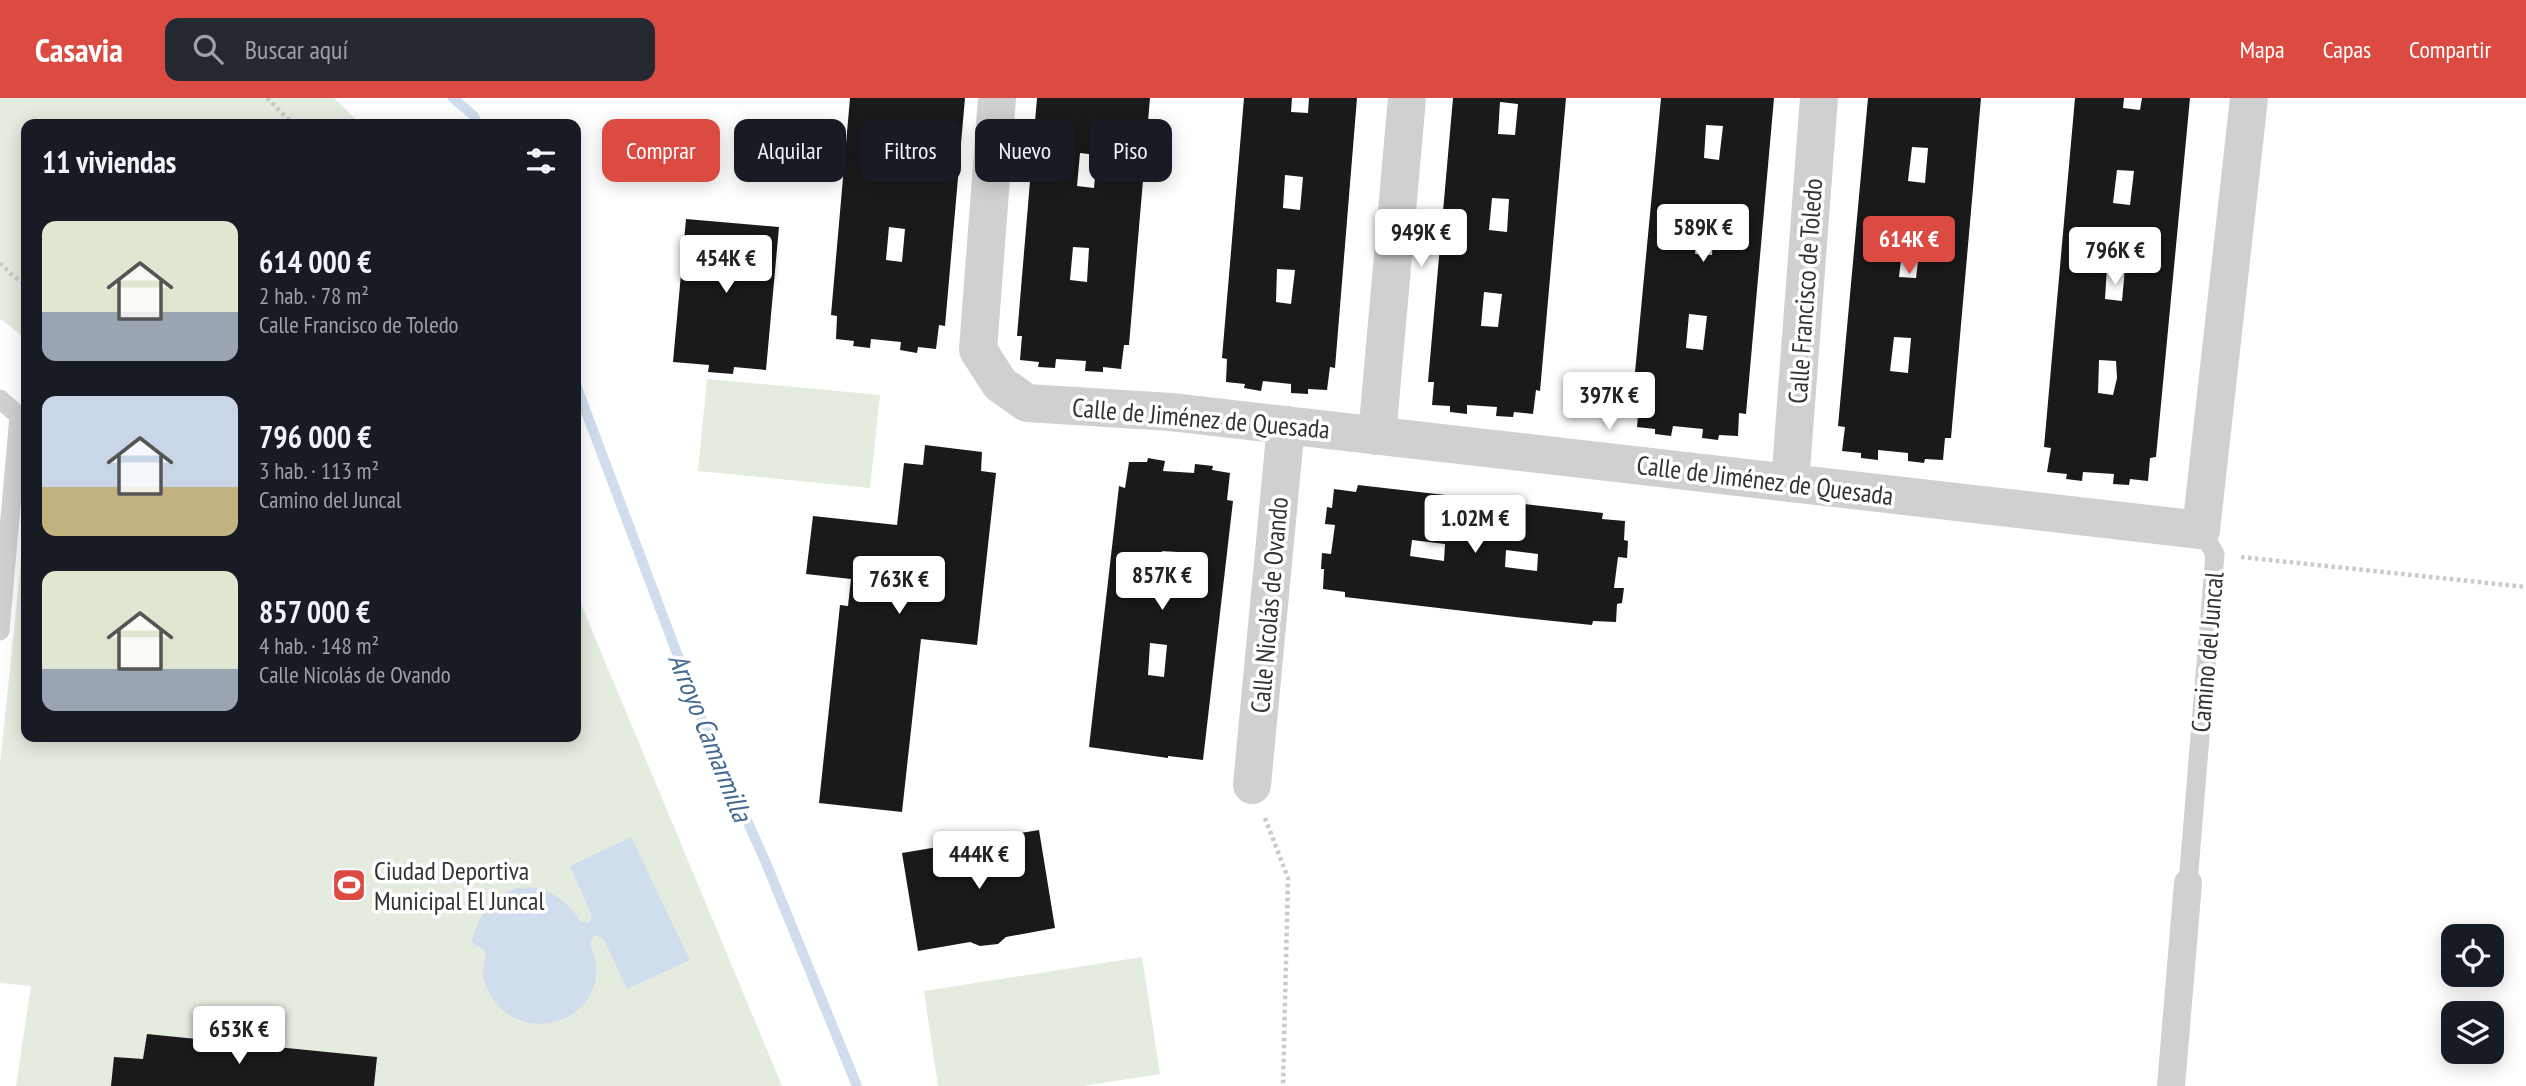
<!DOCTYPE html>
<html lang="es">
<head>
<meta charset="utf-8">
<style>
	:root { --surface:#171b24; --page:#242831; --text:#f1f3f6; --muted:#9ea1a6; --accent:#dc4b42 }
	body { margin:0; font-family:"PT Sans Narrow",sans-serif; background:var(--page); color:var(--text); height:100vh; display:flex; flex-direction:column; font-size:26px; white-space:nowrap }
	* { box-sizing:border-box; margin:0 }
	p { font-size:23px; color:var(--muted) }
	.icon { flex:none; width:38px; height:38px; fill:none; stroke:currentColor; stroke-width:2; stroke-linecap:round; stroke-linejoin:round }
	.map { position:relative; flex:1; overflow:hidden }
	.drawer { position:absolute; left:21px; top:21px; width:560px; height:623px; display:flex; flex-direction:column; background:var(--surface); border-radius:14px; box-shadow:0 4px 18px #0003 }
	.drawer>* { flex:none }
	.guide { position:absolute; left:602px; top:21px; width:665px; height:63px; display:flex; gap:14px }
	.controls { position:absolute; left:2441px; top:826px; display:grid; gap:14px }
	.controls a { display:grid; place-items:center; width:63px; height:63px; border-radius:14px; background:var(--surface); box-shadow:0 4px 18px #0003; font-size:35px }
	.price { position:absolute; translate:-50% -60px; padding:0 16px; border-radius:7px; background:#fff; color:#222; font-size:23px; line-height:46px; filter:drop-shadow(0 2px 4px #0008) }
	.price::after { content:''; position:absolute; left:50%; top:42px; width:21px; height:16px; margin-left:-10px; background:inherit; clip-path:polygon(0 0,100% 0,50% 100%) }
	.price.current { background:var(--accent); color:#fff }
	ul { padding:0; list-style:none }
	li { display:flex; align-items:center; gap:21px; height:175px; padding:0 21px }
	li span { display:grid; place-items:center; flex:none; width:196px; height:140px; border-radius:14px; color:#555 }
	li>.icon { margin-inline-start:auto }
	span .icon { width:84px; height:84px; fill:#fffc; stroke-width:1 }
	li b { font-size:30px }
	h2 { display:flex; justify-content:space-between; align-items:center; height:84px; padding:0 21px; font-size:30px }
	.pill { padding:0 24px; border-radius:14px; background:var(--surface); box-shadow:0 4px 18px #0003; font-size:24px; line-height:63px }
	.pill.current { background:var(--accent); color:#fff }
	header { display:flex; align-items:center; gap:42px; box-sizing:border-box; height:98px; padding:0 35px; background:var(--accent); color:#fff }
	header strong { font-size:33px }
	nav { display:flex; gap:38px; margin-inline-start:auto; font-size:24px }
	.search { width:490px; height:63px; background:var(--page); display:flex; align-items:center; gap:18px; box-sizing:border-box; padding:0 24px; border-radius:14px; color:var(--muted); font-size:26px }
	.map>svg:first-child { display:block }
</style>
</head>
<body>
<header>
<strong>Casavia</strong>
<div class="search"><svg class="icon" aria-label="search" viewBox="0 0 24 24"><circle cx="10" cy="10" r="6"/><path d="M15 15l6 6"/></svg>Buscar aquí</div>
<nav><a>Mapa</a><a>Capas</a><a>Compartir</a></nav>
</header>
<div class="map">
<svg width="2526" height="988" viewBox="0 0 2526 988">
	<rect width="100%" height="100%" fill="#fff"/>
	<g fill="#e4ebdf">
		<polygon points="0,0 334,0 361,26 26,26 26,246 20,236 0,221"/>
		<polygon points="707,281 880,297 870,390 698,373"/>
		<polygon points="26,416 26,639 576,639 576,494 782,988 16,988 31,888 0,885 0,666"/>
		<polygon points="1142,859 1160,976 1083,988 938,988 924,893"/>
	</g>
	<path fill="#d0ddec" d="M 631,739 L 690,862 L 627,891 L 603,840 L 594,837 L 590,845 C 592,851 595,859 596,865 C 602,922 530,947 495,904 C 489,897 484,885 483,875 C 483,868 485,860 486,854 L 472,844 C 485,781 546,770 581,824 L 588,825 L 592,820 L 591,815 L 570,768 Z"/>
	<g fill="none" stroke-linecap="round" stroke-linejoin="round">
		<g stroke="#d0ddec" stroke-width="10">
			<polyline points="453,0 474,18 477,26"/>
			<polyline points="576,287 702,622 766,765 857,988"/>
		</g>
	</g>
	<g fill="#1a1a1a" fill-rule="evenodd">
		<path d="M 850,0 L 965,0 L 945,228 L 939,227 L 936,251 L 918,249 L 917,255 L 900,252 L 901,244 L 871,241 L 870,250 L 853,248 L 854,243 L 836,241 L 837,218 L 831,217 ZM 897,35 L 914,37 L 911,70 L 894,68 ZM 889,129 L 905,131 L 902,164 L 886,162 Z"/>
		<path d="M 1037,0 L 1150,0 L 1129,247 L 1124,247 L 1121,271 L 1103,269 L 1103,274 L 1085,273 L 1086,263 L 1056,261 L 1055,270 L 1038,269 L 1039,264 L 1020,262 L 1022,238 L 1017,238 ZM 1080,55 L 1097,57 L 1094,90 L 1077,88 ZM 1073,149 L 1089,150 L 1087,184 L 1070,182 Z"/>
		<path d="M 1244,0 L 1292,0 L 1291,14 L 1308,15 L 1309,0 L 1357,0 L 1335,270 L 1330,269 L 1327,292 L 1308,291 L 1308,296 L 1291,295 L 1291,286 L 1263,283 L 1261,293 L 1244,290 L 1245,286 L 1226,284 L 1227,261 L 1222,260 ZM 1285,77 L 1303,79 L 1300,112 L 1283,110 ZM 1277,171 L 1295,172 L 1291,206 L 1276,204 Z"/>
		<path d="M 1453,0 L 1566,0 L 1540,293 L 1536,292 L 1533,316 L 1514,314 L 1513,319 L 1496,318 L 1497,309 L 1467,307 L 1467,316 L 1450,314 L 1450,308 L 1432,307 L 1434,284 L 1428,284 ZM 1500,4 L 1518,6 L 1515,37 L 1498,36 ZM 1492,100 L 1509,101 L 1507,134 L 1489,132 ZM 1484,194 L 1502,196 L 1498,229 L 1481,228 Z"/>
		<path d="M 1661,0 L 1774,0 L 1746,316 L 1739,315 L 1738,338 L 1719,337 L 1718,342 L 1702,340 L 1703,331 L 1673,328 L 1671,338 L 1655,336 L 1655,331 L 1637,329 L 1639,306 L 1632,306 ZM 1706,27 L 1723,28 L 1719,62 L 1704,60 ZM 1697,123 L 1714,125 L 1712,157 L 1695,156 ZM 1689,216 L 1707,218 L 1703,252 L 1686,250 Z"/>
		<path d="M 1868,0 L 1981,0 L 1951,340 L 1945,340 L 1943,362 L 1925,361 L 1924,365 L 1908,363 L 1908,355 L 1878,352 L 1878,362 L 1861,360 L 1861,355 L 1842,353 L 1845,329 L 1838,328 ZM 1912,49 L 1928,50 L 1925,85 L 1908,83 ZM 1903,146 L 1920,147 L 1916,180 L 1899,179 ZM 1894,239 L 1911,240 L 1908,275 L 1890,273 Z"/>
		<path d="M 2075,0 L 2124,0 L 2123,10 L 2140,12 L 2142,0 L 2190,0 L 2156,359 L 2150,360 L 2148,383 L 2130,381 L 2129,387 L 2113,386 L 2114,376 L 2083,374 L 2082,383 L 2066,381 L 2067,376 L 2047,374 L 2051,350 L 2044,349 ZM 2117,72 L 2134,73 L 2130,107 L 2113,105 ZM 2107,169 L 2125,170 L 2122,203 L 2105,201 ZM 2099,262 L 2116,263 L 2117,280 L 2113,297 L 2098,295 Z"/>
		<polygon points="686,121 779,129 766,272 734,269 733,276 708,274 709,267 673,264"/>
		<polygon points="925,347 982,354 981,373 996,375 977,547 921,541 902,714 819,705 840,507 848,508 851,481 806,476 813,418 897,427 904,365 923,367"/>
		<path d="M 1148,360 L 1165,363 L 1163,373 L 1194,375 L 1195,366 L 1213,368 L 1212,372 L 1230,375 L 1227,402 L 1233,403 L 1203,662 L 1168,658 L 1168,660 L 1089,649 L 1119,388 L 1125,390 L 1129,364 L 1147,364 ZM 1162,453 L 1178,454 L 1175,487 L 1159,484 ZM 1150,545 L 1167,547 L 1164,579 L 1148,577 Z"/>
		<path d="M 1358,387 L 1603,415 L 1602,421 L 1625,423 L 1624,442 L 1628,443 L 1627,460 L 1618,459 L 1614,490 L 1624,490 L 1622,505 L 1617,506 L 1616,524 L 1593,523 L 1592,527 L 1515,519 L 1345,499 L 1345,494 L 1323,491 L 1324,471 L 1321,471 L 1322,455 L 1331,456 L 1335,427 L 1325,426 L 1327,409 L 1332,410 L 1334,391 L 1356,394 ZM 1412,442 L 1445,446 L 1444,463 L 1410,458 ZM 1506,452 L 1538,456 L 1537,473 L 1505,469 Z"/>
		<polygon points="1039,732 1055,830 1006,839 998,846 980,848 970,844 918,853 902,755"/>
		<polygon points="147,936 377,959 374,988 111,988 114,959 143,961"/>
	</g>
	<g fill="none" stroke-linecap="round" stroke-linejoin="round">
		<g stroke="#cacaca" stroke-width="4.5" stroke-dasharray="3.5 3.5" stroke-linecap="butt">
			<polyline points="267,0 293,26"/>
			<polyline points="0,165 14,179 26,186"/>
			<polyline points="2241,459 2526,489"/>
			<polyline points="1265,720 1288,780 1283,988"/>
		</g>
		<g stroke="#d0d0d0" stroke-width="19">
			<polyline points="0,301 19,318 0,533"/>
			<polyline points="2188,785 2215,456 2201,432"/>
		</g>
		<polyline stroke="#d0d0d0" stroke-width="28" points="2171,988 2188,785"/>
		<g stroke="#d0d0d0" stroke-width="38">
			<polyline points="997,0 978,252 1000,286 1027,305 1171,314 2201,432 2249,0"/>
			<polyline points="1377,338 1407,0"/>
			<polyline points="1790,385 1819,0"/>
			<polyline points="1252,687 1286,327"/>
		</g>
	</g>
	<defs>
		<g id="stadium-square" transform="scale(1.75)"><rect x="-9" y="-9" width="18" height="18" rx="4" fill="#dc4b42" stroke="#fff"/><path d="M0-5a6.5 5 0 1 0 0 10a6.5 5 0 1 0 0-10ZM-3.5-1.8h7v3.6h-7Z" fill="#fff"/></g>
	</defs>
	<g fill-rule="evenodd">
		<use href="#stadium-square" x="349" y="787"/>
	</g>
	<g text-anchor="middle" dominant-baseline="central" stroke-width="7" stroke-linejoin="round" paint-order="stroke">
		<g font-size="26" fill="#333" stroke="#fff">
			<text transform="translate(1805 193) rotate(-86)">Calle Francisco de Toledo</text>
			<text transform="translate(1201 320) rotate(5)">Calle de Jiménez de Quesada</text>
			<text transform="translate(1765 382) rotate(7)">Calle de Jiménez de Quesada</text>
			<text transform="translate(1269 507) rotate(-85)">Calle Nicolás de Ovando</text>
			<text transform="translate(2207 554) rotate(-85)">Camino del Juncal</text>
		</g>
		<g font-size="26" fill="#333" stroke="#fff" text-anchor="start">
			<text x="374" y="772">Ciudad Deportiva<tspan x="374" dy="30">Municipal El Juncal</tspan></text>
		</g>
		<g font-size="28" font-style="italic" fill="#446992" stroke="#fff">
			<text transform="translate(711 639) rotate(68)">Arroyo Camarmilla</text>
		</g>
	</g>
</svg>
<div class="controls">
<a><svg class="icon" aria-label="locate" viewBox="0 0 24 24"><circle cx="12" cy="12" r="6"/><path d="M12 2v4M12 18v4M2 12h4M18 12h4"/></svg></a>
<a><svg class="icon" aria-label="layers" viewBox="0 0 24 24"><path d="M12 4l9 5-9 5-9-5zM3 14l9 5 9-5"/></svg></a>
</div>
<b class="price" style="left:1703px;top:166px">589K €</b>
<b class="price" style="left:1421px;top:171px">949K €</b>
<b class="price current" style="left:1909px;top:178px">614K €</b>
<b class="price" style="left:2115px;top:189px">796K €</b>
<b class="price" style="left:726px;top:197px">454K €</b>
<b class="price" style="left:1609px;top:334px">397K €</b>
<b class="price" style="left:1475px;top:457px">1.02M €</b>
<b class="price" style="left:1162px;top:514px">857K €</b>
<b class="price" style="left:899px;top:518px">763K €</b>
<b class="price" style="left:979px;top:793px">444K €</b>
<b class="price" style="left:239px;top:968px">653K €</b>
<div class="guide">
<a class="pill current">Comprar</a>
<a class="pill">Alquilar</a>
<a class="pill">Filtros</a>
<a class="pill">Nuevo</a>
<a class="pill">Piso</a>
</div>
<section class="drawer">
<h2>11 viviendas<svg class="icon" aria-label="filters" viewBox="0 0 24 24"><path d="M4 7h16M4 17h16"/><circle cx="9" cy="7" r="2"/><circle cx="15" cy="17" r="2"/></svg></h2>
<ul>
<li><span style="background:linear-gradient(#dfe7d0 65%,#9aa5b1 0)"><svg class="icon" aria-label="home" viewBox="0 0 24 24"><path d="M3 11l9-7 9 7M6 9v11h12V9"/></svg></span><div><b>614 000 €</b><p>2 hab. · 78 m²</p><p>Calle Francisco de Toledo</p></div></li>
<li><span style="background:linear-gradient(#c9d6e8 65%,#c2b280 0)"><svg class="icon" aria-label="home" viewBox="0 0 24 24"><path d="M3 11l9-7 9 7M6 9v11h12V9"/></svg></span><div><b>796 000 €</b><p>3 hab. · 113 m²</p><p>Camino del Juncal</p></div></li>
<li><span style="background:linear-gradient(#dfe7d0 70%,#9aa5b1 0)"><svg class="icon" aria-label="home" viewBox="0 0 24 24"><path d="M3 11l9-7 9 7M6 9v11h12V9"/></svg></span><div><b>857 000 €</b><p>4 hab. · 148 m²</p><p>Calle Nicolás de Ovando</p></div></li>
</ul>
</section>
</div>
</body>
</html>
